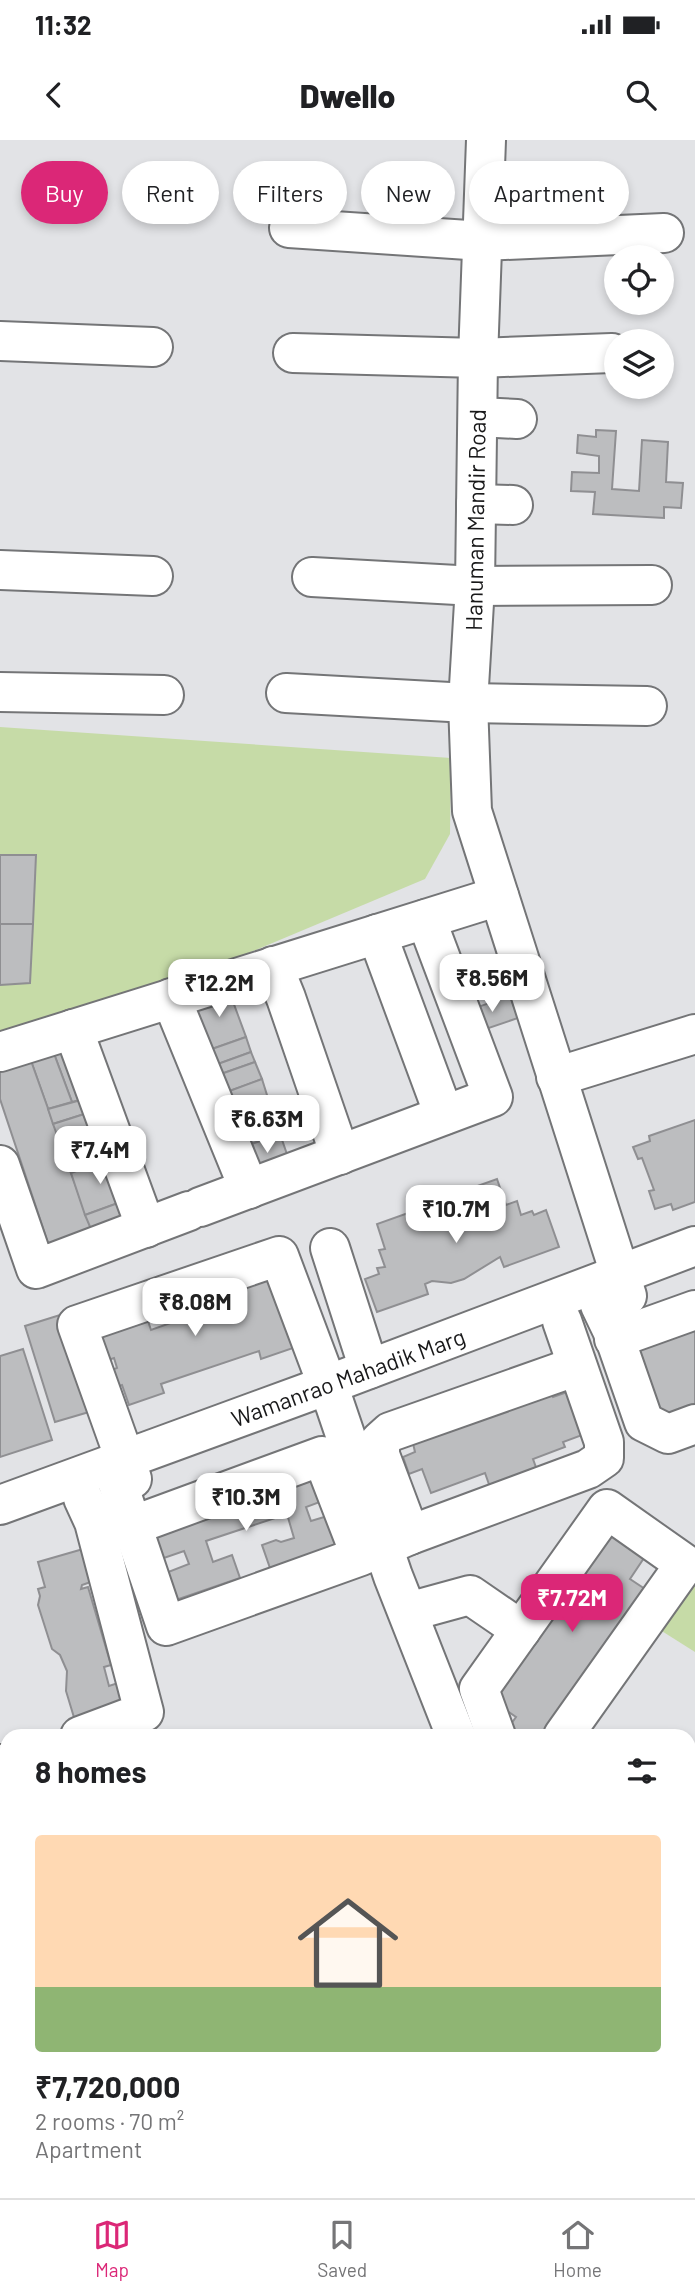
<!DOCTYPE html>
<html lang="en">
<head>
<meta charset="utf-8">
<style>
	:root { --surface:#fff; --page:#f2f2f2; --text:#202124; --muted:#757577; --line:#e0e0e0; --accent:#db2777 }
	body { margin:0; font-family:Barlow,sans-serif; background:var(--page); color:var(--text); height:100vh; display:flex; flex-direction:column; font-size:26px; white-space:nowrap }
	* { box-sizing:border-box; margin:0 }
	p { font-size:23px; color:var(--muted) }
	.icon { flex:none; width:38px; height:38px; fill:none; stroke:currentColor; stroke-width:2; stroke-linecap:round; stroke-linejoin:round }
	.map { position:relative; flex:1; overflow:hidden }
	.sheet { position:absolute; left:0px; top:1589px; width:696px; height:469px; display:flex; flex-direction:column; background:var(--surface); border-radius:21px 21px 0 0; box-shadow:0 4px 10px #0003 }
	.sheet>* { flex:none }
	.top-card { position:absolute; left:21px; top:21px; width:654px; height:63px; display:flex; gap:14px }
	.tools { position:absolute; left:604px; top:105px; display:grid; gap:14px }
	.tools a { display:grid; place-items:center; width:70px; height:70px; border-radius:50%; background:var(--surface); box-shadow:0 4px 10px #0003; font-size:35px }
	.price { position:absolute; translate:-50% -60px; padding:0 16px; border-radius:14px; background:#fff; color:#222; font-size:23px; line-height:46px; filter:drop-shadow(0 2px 4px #0008) }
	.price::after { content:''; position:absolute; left:50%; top:42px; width:21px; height:16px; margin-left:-10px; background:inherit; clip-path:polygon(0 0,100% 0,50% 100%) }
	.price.active { background:var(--accent); color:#fff }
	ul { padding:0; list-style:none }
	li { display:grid; align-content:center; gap:14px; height:371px; padding:0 35px }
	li+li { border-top:2px solid var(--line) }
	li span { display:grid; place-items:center; height:217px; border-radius:7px; color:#555 }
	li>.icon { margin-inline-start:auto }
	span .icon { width:126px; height:126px; fill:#fffc; stroke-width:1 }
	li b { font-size:30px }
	h2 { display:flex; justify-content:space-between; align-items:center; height:84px; padding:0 35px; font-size:30px }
	.tag { padding:0 24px; border-radius:32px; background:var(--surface); box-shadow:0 4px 10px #0003; font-size:24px; line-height:63px }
	.tag.active { background:var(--accent); color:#fff }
	.status { display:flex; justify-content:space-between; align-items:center; height:49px; padding:0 35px; background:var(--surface); direction:ltr }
	.status svg { height:19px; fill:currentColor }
	header { display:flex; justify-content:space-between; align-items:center; height:91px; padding:0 35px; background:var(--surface); font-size:32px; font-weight:800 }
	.menu { display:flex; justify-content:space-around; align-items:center; height:98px; border-top:2px solid var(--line); background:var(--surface); font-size:19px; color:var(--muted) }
	.menu a { display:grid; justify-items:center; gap:4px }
	.menu .active { color:var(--accent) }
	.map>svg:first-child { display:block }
</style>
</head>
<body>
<div class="status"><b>11:32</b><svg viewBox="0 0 49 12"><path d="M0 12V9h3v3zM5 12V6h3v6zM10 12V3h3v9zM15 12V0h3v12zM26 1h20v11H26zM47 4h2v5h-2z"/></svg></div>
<header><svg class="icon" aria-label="back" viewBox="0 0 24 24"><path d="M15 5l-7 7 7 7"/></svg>Dwello<svg class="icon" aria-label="search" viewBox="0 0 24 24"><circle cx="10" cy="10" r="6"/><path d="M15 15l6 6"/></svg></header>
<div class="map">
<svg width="695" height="2058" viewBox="0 0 695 2058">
	<rect width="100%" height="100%" fill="#e2e3e6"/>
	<g fill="#c6dba7">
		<polygon points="0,587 451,618 450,694 425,739 184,840 0,892"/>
		<polygon points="695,1431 695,1512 657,1488"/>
	</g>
	<g fill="#bcbdbf" stroke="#8f8f92" stroke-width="2">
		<polygon points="596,290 616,291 612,349 639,351 642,300 668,302 666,342 683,343 681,368 664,367 664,378 593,374 595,352 571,351 572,332 599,333 599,316 577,313 578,295 596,297"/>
		<polygon points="0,715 36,715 33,784 0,784"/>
		<polygon points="0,784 33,784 30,843 0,845"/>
		<polygon points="228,848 246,897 209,910 191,862"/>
		<polygon points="510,856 518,878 474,893 466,871"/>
		<polygon points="246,897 251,912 215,925 209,910"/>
		<polygon points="74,905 92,957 72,962 53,911"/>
		<polygon points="53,911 72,962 48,969 30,918"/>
		<polygon points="251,912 255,922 218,935 215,925"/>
		<polygon points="30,918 91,1089 49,1106 0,959 0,928"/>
		<polygon points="255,922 262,939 224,953 218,935"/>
		<polygon points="262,939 271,968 234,981 224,953"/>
		<polygon points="92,957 97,970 53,984 48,969"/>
		<polygon points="271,968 280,994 243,1007 234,981"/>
		<polygon points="97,970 106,996 63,1011 53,984"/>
		<polygon points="695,980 695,1062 673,1070 671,1064 655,1069 649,1051 654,1050 642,1018 638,1019 633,1007 650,1001 649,996"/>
		<polygon points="280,994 290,1023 253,1036 243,1007"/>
		<polygon points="106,996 114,1017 71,1033 63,1011"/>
		<polygon points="114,1017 129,1059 85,1075 71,1033"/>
		<polygon points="497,1039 506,1065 517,1061 521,1075 532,1071 534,1075 546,1070 559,1107 504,1127 500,1117 464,1139 451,1143 432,1141 425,1144 428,1154 377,1172 365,1139 379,1134 377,1128 385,1127 379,1110 385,1109 377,1084 408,1073 412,1087 472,1066 466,1050"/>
		<polygon points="129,1059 133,1072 91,1089 85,1075"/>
		<polygon points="273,1129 299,1206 261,1219 259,1211 161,1244 164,1253 129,1265 122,1245 114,1248 109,1231 117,1228 114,1218 96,1224 85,1190 144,1169 151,1190 224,1164 218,1148"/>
		<polygon points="60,1175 89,1272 55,1282 25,1186"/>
		<polygon points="695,1184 695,1267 658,1281 630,1208"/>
		<polygon points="23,1209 52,1300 0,1317 0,1216"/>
		<polygon points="550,1250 553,1257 570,1251 585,1294 563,1302 565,1307 533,1319 538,1333 491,1350 485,1333 431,1353 422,1329 409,1334 403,1317 415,1312 412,1299"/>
		<polygon points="317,1330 328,1359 306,1367 311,1381 334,1374 346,1404 270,1428 262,1405 276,1400 281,1402 294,1398 287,1374 206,1401 213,1422 232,1415 240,1438 173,1461 163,1434 189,1424 184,1411 161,1419 150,1389"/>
		<polygon points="609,1381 650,1409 630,1439 645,1449 545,1596 507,1596 504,1594 516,1577 488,1558"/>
		<polygon points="90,1407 99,1439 82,1445 81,1449 88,1447 111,1525 104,1527 109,1546 118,1543 126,1569 76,1584 66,1551 67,1531 60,1515 52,1509 38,1465 40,1456 38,1449 45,1447 38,1422"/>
	</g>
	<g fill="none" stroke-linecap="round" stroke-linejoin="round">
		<g stroke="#747577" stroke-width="42">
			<g id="minor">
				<polyline points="486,0 478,218 475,446 468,563 472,671 627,1156"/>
				<polyline points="289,88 483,101 664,93"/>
				<polyline points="0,201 153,207"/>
				<polyline points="293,213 478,218 612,213"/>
				<polyline points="478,277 517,279"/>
				<polyline points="476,364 513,365"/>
				<polyline points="0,430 153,436"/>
				<polyline points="312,437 475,446 652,445"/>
				<polyline points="0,552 164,555"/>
				<polyline points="286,553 468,563 647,566"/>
				<polyline points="377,794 444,975"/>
				<polyline points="273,826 286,858 340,1015"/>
				<polyline points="171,858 249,1049"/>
				<polyline points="73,889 146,1088"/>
				<polyline points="0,912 499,756"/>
				<polyline points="556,937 695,894"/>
				<polyline points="0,1025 36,1129 189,1071"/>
				<polyline points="200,1067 493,957 426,779"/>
				<polyline points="330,1108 369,1229"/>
				<polyline points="600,1165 612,1190 644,1282 668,1294 695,1284"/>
				<polyline points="614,1199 695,1170"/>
				<polyline points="132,1339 77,1185 279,1116 335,1265 393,1436 456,1596"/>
				<polyline points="118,1344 166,1486 361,1416 410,1395 588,1329 604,1318 604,1302 562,1181"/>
				<polyline points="0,1365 306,1253 695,1106"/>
				<polyline points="134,1385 322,1316 356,1404"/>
				<polyline points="410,1395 380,1315 380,1301 390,1292 577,1226"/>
				<polyline points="408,1472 470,1455 521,1490"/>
				<polyline points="80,1596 144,1572 94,1382 83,1358"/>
				<polyline points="496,1596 479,1549 607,1369 685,1424 563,1596"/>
				<polyline points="0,1624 7,1644"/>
				<polyline points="690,1805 695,1809"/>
				<polyline points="690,1907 695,1899"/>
				<polyline points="241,2051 307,2058"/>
			</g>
		</g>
		<use href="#minor" stroke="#fff" stroke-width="38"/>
	</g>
	<g text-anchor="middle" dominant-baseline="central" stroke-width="7" stroke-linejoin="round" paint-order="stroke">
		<g font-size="23" fill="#181819" stroke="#fff">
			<text transform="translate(475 380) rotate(-89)">Hanuman Mandir Road</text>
			<text transform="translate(348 1237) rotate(-20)">Wamanrao Mahadik Marg</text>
		</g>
	</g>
</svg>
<div class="tools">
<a><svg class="icon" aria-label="locate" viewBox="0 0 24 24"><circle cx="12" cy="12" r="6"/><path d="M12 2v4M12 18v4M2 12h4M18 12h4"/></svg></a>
<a><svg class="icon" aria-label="layers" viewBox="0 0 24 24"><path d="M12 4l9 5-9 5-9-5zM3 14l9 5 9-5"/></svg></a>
</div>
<b class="price" style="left:492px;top:874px">₹8.56M</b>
<b class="price" style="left:219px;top:879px">₹12.2M</b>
<b class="price" style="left:267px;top:1015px">₹6.63M</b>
<b class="price" style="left:100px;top:1046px">₹7.4M</b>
<b class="price" style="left:456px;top:1105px">₹10.7M</b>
<b class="price" style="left:195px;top:1198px">₹8.08M</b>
<b class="price" style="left:246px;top:1393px">₹10.3M</b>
<b class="price active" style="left:572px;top:1494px">₹7.72M</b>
<div class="top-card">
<a class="tag active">Buy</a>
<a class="tag">Rent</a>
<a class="tag">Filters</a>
<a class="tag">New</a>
<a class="tag">Apartment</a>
</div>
<section class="sheet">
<h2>8 homes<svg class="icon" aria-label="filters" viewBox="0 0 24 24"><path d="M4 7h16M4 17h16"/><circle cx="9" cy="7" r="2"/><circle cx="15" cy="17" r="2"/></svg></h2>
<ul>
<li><span style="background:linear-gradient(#ffd9b3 70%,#8fb573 0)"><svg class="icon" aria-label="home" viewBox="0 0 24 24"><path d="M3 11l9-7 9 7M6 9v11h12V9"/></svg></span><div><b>₹7,720,000</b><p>2 rooms · 70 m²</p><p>Apartment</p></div></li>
</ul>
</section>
</div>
<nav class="menu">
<a class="active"><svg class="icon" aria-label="map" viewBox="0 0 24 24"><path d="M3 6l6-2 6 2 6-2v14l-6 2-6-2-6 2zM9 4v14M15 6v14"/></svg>Map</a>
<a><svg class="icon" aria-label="saved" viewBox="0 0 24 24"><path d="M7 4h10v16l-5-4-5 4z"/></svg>Saved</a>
<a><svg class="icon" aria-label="home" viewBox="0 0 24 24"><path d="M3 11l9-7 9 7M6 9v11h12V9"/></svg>Home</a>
</nav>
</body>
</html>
